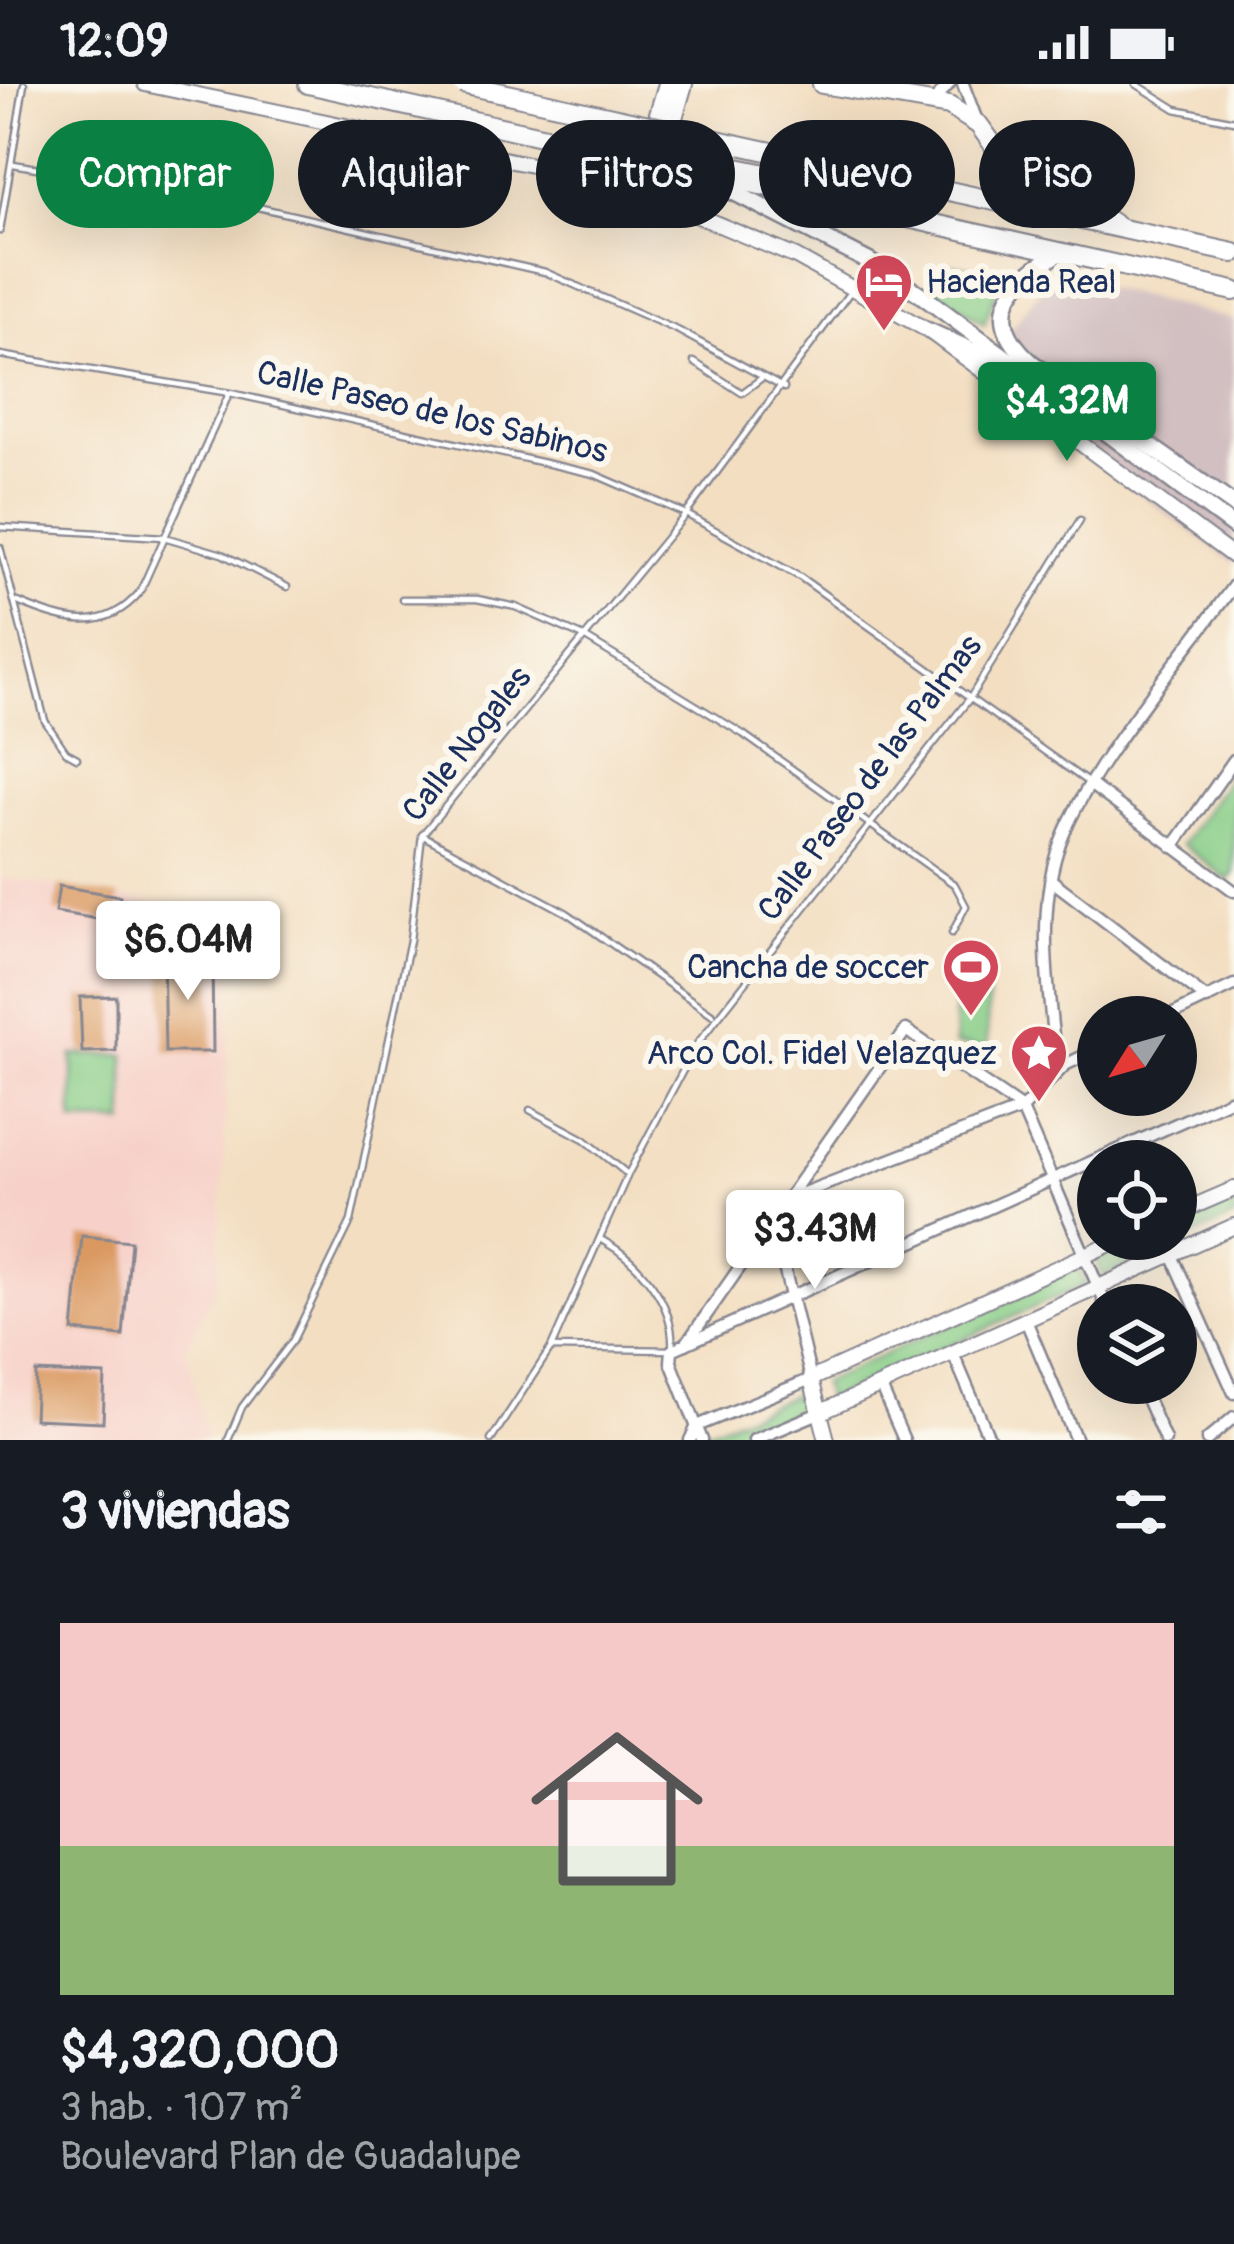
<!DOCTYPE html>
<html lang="es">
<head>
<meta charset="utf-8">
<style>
	:root { --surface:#171b24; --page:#242831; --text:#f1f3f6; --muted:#9ea1a6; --accent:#0b8043 }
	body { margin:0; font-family:Pangolin,sans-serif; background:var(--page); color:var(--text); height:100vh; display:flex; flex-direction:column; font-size:45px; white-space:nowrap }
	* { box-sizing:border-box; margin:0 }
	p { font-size:39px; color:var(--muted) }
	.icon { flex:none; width:66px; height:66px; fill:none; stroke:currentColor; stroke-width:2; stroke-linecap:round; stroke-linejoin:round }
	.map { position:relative; height:1356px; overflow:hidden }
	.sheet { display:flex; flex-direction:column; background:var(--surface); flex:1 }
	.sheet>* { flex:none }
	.hud { position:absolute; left:36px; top:36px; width:1164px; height:108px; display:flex; gap:24px }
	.needle { width:78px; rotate:233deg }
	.controls { position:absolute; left:1077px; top:912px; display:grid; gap:24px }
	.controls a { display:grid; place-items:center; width:120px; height:120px; border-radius:50%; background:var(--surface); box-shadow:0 12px 48px #0002; font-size:60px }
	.price { position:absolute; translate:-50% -102px; padding:0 27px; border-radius:12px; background:#fff; color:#222; font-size:39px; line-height:78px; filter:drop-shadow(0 3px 6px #0008) }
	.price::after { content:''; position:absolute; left:50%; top:72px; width:36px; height:27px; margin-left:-18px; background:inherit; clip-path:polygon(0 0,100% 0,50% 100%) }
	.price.selected { background:var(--accent); color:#fff }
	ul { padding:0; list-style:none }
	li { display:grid; align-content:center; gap:24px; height:636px; padding:0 60px }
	li span { display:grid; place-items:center; height:372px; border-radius:0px; color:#555 }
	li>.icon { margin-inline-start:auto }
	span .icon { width:216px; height:216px; fill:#fffc; stroke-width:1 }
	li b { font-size:51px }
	h2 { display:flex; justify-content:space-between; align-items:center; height:144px; padding:0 60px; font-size:51px }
	.tag { padding:0 42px; border-radius:54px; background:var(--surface); box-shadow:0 12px 48px #0002; font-size:42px; line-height:108px }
	.tag.selected { background:var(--accent); color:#fff }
	.status { display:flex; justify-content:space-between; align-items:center; height:84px; padding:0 60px; background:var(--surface); direction:ltr }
	.status svg { height:33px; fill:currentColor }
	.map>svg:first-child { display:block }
</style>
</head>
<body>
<div class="status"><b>12:09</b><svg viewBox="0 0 49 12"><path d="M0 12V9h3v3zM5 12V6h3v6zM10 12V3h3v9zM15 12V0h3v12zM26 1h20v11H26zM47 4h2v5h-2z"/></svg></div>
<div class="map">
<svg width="1234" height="1356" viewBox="0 0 1234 1356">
	<rect width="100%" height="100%" fill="#fbf7ec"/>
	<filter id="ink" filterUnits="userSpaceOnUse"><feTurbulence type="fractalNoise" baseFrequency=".00833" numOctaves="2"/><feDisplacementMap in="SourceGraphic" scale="24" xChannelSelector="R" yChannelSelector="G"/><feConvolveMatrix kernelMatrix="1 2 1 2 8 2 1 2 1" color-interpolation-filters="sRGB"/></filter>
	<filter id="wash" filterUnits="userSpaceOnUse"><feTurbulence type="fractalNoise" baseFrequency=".004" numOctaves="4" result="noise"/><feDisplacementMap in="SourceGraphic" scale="48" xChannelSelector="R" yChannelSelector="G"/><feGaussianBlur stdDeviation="2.7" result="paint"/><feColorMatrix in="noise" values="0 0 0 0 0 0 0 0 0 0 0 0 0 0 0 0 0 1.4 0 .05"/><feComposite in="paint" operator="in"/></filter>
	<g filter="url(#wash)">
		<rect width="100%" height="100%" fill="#f3dec1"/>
		<polygon fill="#f7d1c9" points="0,793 234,832 218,1198 186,1264 207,1356 0,1356"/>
		<polygon fill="#d2bfc1" points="1052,190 1234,236 1234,480 978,289"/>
		<g fill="#88cd87" stroke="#527e72" stroke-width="3">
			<polygon points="954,181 1003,190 984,240 929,201"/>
			<polygon points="1234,687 1234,790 1228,796 1182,760"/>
			<polygon points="954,904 988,906 987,964 955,961"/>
			<polygon points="73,971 125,971 125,1039 73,1038"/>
			<polygon points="1234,1113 1234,1134 1103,1192 1095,1175 1141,1155 1176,1155 1176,1139"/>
			<polygon points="1077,1182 1086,1200 826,1317 822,1299"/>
			<polygon points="804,1307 809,1326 731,1356 711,1356 707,1347"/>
		</g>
		<g id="blocks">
			<g fill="#da9961">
				<polygon points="59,802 120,812 116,838 55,828"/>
				<polygon points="212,870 213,968 165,968 163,871"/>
				<polygon points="116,912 116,967 82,968 80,913"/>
				<polygon points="82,1152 131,1157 123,1252 73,1247"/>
				<polygon points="36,1288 105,1291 103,1338 34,1335"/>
			</g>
		</g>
	</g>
	<g filter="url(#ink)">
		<use href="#blocks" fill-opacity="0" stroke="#878690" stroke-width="3"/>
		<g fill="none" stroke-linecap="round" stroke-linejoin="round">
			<g stroke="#878690" stroke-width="9">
				<g id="lane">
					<polyline points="1136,0 1176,25 1234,37"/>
					<polyline points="13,80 222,115 545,188 679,247 784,304"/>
					<polyline points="0,147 24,0"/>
					<polyline points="0,271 230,309 594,390 686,430 800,493 1086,697"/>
					<polyline points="694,278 742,309 763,293"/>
					<polyline points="0,443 164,453 222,470 287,503"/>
					<polyline points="0,463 45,637 66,668 77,674"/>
					<polyline points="402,515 477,515 516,523 584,553 743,650 955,801 966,822 952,849"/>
					<path d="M 18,518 C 64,538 105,550 140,508 L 229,310"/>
					<polyline points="422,751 567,829 713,931"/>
					<polyline points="530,1026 584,1055 625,1088"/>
					<path d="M 551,1264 L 672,1266 C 676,1220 639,1177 602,1156"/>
					<polyline points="228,1356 242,1323 293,1256 351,1137 410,856 422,751 686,430 850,208"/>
					<polyline points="491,1356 551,1264 628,1090 697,960 970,614 1080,436"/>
				</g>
			</g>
			<g stroke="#878690" stroke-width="15">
				<g id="street">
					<polyline points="963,0 977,37"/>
					<polyline points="934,17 949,0"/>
					<polyline points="1091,701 1234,807"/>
					<polyline points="1173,763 1234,676"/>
					<polyline points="1051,796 1207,915"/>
					<polyline points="1167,933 1234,901"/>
					<path d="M 1057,988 C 1050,918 1036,837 1057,768 C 1082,689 1183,572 1234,501"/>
					<polyline points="788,1115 1022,1025 1065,981 1098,965"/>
					<polyline points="1171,1169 1234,1309"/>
					<polyline points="1025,1234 1076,1356"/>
					<polyline points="686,1260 906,946 1022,1025 1106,1221"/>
					<polyline points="952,1267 990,1356"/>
					<polyline points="1140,1299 1165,1356"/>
					<polyline points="880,1301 904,1356"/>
					<polyline points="690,1356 697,1342 811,1295 772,1133"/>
					<polyline points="702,1356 671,1278 672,1266 1234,1014"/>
					<polyline points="754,1356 819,1329"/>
					<polyline points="1207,1356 1234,1333"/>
				</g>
			</g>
			<g stroke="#878690" stroke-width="18">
				<g id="secondary">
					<polyline points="145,0 570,89 660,116 796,173 929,247 1234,473"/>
					<polyline points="1176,1130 1234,1105"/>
					<polyline points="819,1329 1234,1142"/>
					<polyline points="827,1356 811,1295 1121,1155"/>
				</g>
			</g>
			<g stroke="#878690" stroke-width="20">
				<g id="primary">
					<polyline points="702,92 870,178 920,210 1234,443"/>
					<path d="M 1062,168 C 1012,194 978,232 1032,279 L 1234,421"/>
					<polyline points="929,247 982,271 1018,296"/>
				</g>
			</g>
			<g stroke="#878690" stroke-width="22">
				<g id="highway">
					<polyline points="308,0 1234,207"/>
					<polyline points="683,0 668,51 675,66 692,75 805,98"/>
					<polyline points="822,0 949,22 979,41 1015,91 1079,116 1118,143"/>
					<polyline points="620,59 642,60 653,50 668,0"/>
					<polyline points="1072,134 1234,169"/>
				</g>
			</g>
			<use href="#lane" stroke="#fff" stroke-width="4.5"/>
			<use href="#street" stroke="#fff" stroke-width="10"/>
			<use href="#secondary" stroke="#fff" stroke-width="14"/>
			<use href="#primary" stroke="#fff" stroke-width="15"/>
			<use href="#highway" stroke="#fff" stroke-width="18"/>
			<g stroke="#878690" stroke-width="22" stroke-linecap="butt">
				<polyline id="highway-bridge" points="462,0 1072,134"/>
			</g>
			<use href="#highway-bridge" stroke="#fff" stroke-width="18"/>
		</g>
	</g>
	<defs>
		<g id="hotel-pin" transform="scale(3)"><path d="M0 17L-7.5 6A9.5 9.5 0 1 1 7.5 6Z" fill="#d1495b" stroke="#fbf7ec"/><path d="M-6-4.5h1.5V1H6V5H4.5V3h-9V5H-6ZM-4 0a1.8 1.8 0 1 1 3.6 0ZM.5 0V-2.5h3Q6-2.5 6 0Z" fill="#fff"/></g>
		<g id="stadium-pin" transform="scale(3)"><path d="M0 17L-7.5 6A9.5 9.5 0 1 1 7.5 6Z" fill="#d1495b" stroke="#fbf7ec"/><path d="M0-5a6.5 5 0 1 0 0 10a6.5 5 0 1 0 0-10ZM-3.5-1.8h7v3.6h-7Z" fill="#fff"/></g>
		<g id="sight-pin" transform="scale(3)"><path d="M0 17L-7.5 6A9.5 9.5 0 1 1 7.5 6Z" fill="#d1495b" stroke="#fbf7ec"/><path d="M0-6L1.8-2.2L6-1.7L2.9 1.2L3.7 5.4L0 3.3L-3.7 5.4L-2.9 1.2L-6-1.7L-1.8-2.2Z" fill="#fff"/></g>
	</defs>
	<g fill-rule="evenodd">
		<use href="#hotel-pin" x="884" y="198"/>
		<use href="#stadium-pin" x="971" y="883"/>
		<use href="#sight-pin" x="1039" y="969"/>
	</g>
	<g text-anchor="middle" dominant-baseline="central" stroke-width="12" stroke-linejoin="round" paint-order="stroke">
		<g font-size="33" fill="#1b2f5e" stroke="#fbf7ec" text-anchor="end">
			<text x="926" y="198" text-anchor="start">Hacienda Real</text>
			<text x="929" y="883">Cancha de soccer</text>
			<text x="997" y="969">Arco Col. Fidel Velazquez</text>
		</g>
		<g font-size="33" fill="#1b2f5e" stroke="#fbf7ec">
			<text transform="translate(432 328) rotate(13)">Calle Paseo de los Sabinos</text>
			<text transform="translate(467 660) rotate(-52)">Calle Nogales</text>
			<text transform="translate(870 694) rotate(-53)">Calle Paseo de las Palmas</text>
		</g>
	</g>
</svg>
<div class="controls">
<a><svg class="needle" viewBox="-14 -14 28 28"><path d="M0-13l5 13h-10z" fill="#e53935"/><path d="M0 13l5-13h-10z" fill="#9ea1a6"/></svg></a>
<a><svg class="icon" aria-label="locate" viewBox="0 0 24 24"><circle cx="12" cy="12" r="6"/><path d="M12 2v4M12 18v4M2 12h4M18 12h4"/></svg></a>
<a><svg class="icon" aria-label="layers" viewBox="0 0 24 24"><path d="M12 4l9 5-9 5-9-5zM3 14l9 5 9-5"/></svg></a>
</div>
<b class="price selected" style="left:1067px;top:380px">$4.32M</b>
<b class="price" style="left:188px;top:919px">$6.04M</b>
<b class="price" style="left:815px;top:1208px">$3.43M</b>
<div class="hud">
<a class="tag selected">Comprar</a>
<a class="tag">Alquilar</a>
<a class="tag">Filtros</a>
<a class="tag">Nuevo</a>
<a class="tag">Piso</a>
</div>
</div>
<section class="sheet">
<h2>3 viviendas<svg class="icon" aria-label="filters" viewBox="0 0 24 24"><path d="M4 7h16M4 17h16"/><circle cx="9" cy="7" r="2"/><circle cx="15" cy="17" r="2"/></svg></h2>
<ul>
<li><span style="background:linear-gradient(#f6c9c9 60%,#8fb573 0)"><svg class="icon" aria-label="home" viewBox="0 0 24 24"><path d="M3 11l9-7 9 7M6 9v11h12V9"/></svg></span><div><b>$4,320,000</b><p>3 hab. · 107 m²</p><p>Boulevard Plan de Guadalupe</p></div></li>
</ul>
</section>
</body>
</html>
